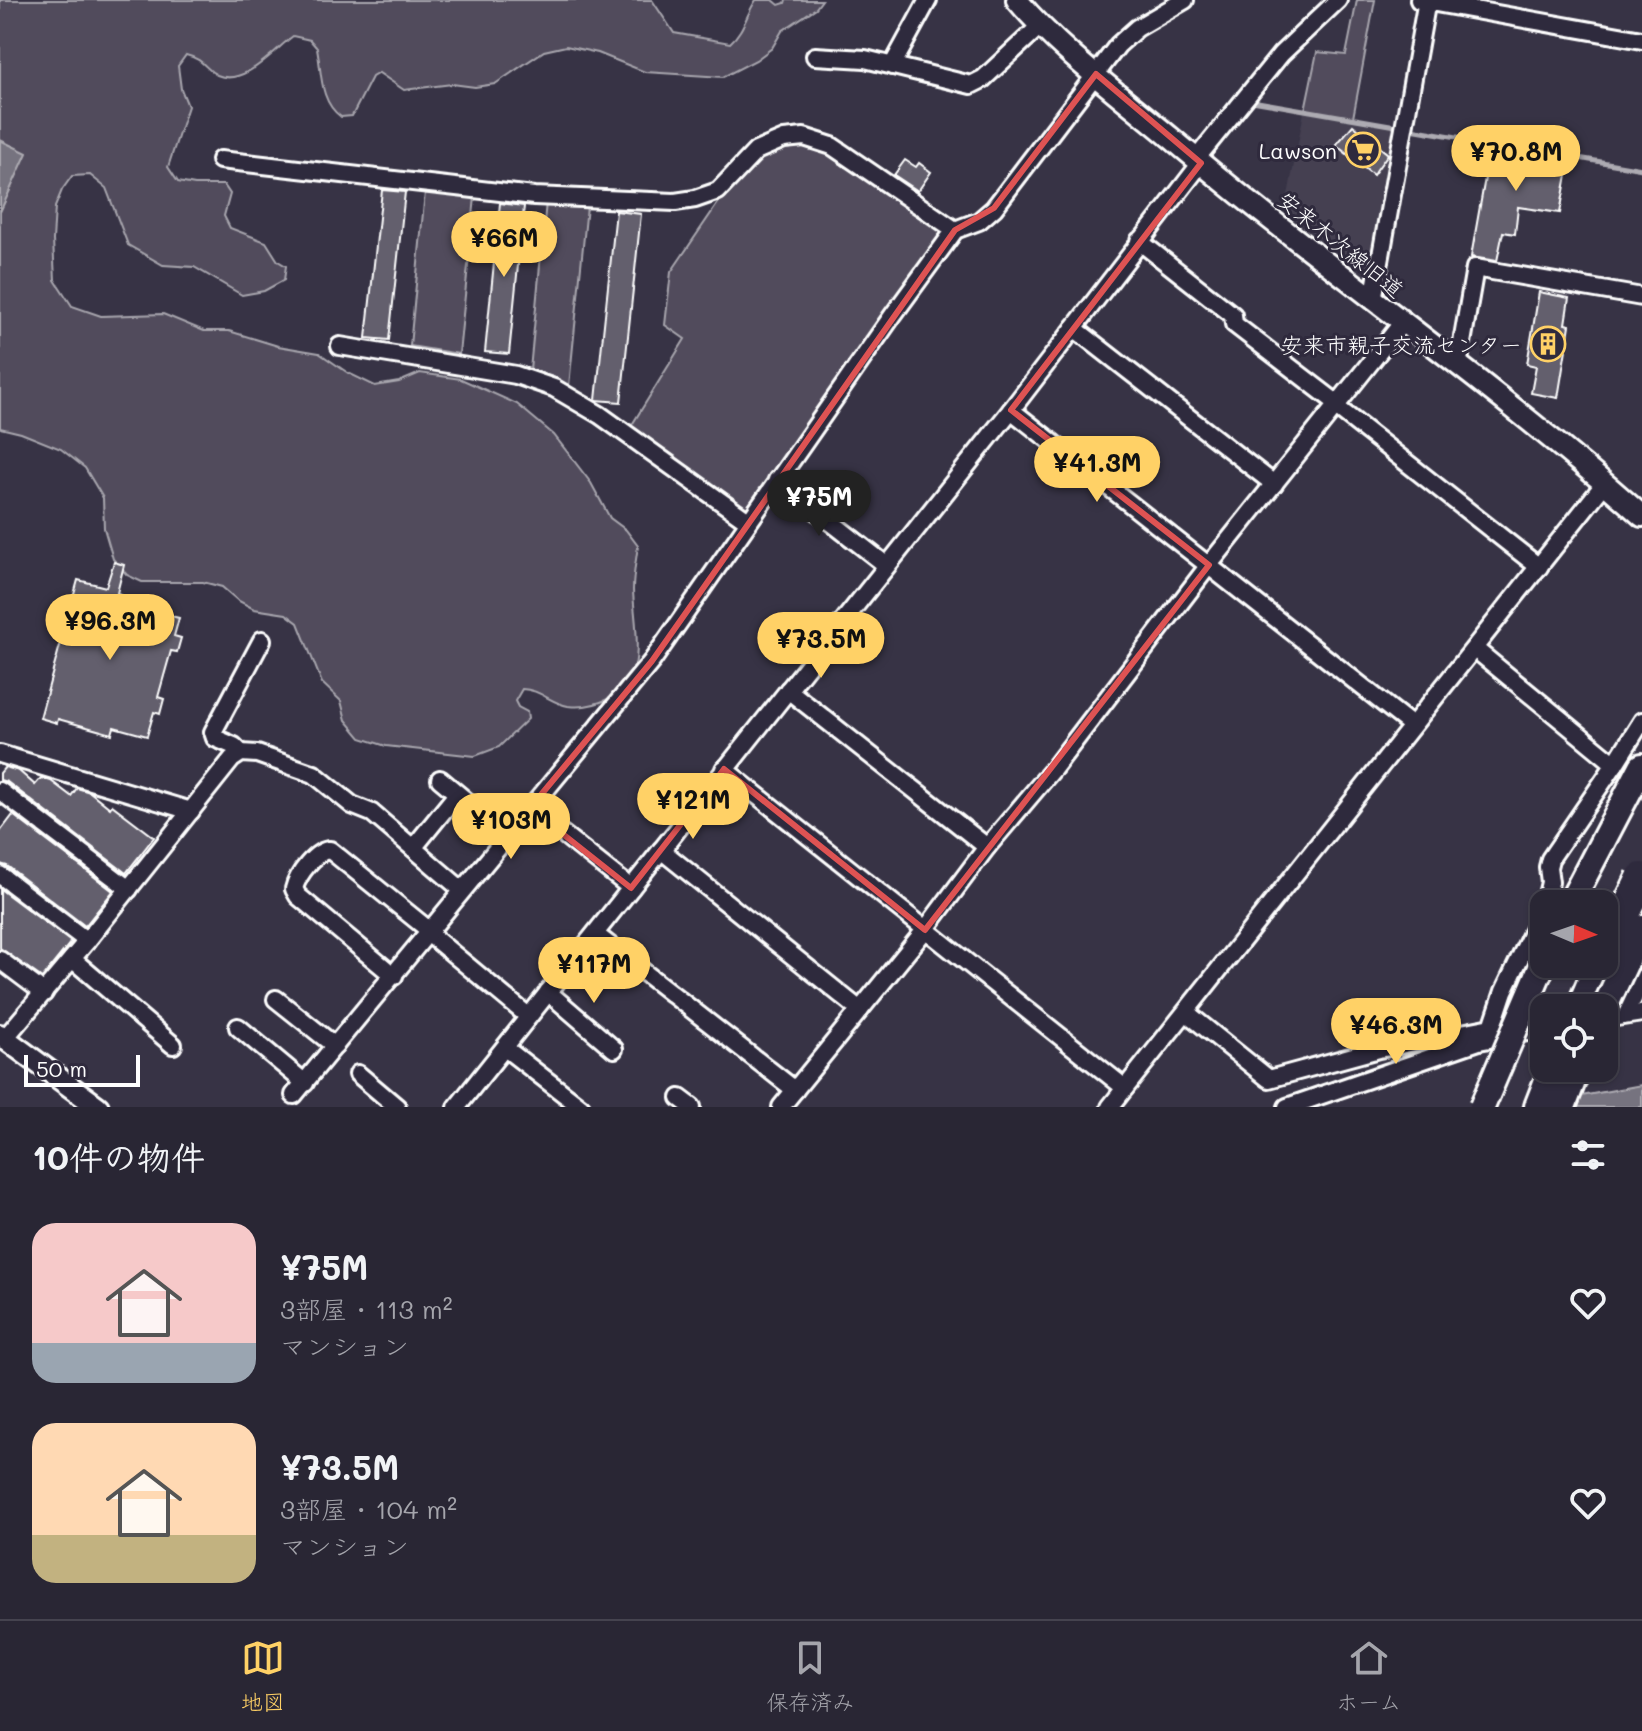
<!DOCTYPE html>
<html lang="ja">
<head>
<meta charset="utf-8">
<style>
	:root { --surface:#292634; --page:#353240; --text:#f1f3f6; --muted:#a5a5ac; --line:#45434f; --accent:#ffd166 }
	body { margin:0; font-family:Mali,"Klee One",sans-serif; background:var(--page); color:var(--text); height:100vh; display:flex; flex-direction:column; font-size:30px; white-space:nowrap }
	* { box-sizing:border-box; margin:0 }
	p { font-size:26px; color:var(--muted) }
	.icon { flex:none; width:44px; height:44px; fill:none; stroke:currentColor; stroke-width:2; stroke-linecap:round; stroke-linejoin:round }
	.map { position:relative; height:1107px; overflow:hidden }
	.side { display:flex; flex-direction:column; background:var(--surface); flex:1 }
	.side>* { flex:none }
	.needle { width:52px; rotate:92deg }
	.tools { position:absolute; left:1530px; top:890px; display:grid; gap:16px }
	.tools a { display:grid; place-items:center; width:88px; height:88px; border-radius:16px; background:var(--surface); box-shadow:0 2px 6px #0004,0 0 0 2px var(--line); font-size:40px }
	.scale { position:absolute; left:24px; bottom:20px; width:116px; box-sizing:border-box; padding-left:8px; border:4px solid #fff; border-top:0; font-size:22px; line-height:28px; white-space:nowrap; color:#fff; -webkit-text-stroke:6px #2f2a3d; paint-order:stroke }
	.price { position:absolute; translate:-50% -68px; padding:0 18px; border-radius:28px; background:var(--accent); color:#111; font-size:26px; line-height:52px; filter:drop-shadow(0 2px 4px #0008) }
	.price::after { content:''; position:absolute; left:50%; top:48px; width:24px; height:18px; margin-left:-12px; background:inherit; clip-path:polygon(0 0,100% 0,50% 100%) }
	.price.current { background:#222; color:#fff }
	ul { padding:0; list-style:none }
	li { display:flex; align-items:center; gap:24px; height:200px; padding:0 32px }
	li span { display:grid; place-items:center; flex:none; width:224px; height:160px; border-radius:24px; color:#555 }
	li>.icon { margin-inline-start:auto }
	span .icon { width:96px; height:96px; fill:#fffc; stroke-width:1 }
	li b { font-size:34px }
	h2 { display:flex; justify-content:space-between; align-items:center; height:96px; padding:0 32px; font-size:34px }
	.menu { display:flex; justify-content:space-around; align-items:center; height:112px; border-top:2px solid var(--line); background:var(--surface); font-size:22px; color:var(--muted) }
	.menu a { display:grid; justify-items:center; gap:4px }
	.menu .current { color:var(--accent) }
	.map>svg:first-child { display:block }
</style>
</head>
<body>
<div class="map">
<svg width="1642" height="1107" viewBox="0 0 1642 1107">
	<rect width="100%" height="100%" fill="#373345"/>
	<filter id="ink" filterUnits="userSpaceOnUse"><feTurbulence type="fractalNoise" baseFrequency=".0125" numOctaves="2"/><feDisplacementMap in="SourceGraphic" scale="16" xChannelSelector="R" yChannelSelector="G"/><feConvolveMatrix kernelMatrix="1 2 1 2 8 2 1 2 1" color-interpolation-filters="sRGB"/></filter>
	<g filter="url(#ink)">
		<polygon fill="#444051" points="1304,112 1399,128 1372,278 1285,211"/>
		<g fill="#514c5c" stroke="#a8a6ae" stroke-width="2">
			<path d="M 0,0 L 652,0 L 674,33 L 730,43 C 744,31 746,15 756,0 L 773,0 L 779,5 L 785,3 L 786,0 L 822,0 L 816,8 L 782,31 L 772,48 L 756,60 L 723,77 L 645,72 L 598,53 L 566,46 L 544,51 L 495,84 L 475,87 L 452,84 L 404,90 L 379,73 L 372,77 L 352,116 L 341,117 C 319,101 322,72 317,48 L 310,40 L 293,36 C 273,51 244,87 217,75 C 203,68 206,60 186,55 L 178,66 L 181,89 L 188,106 L 168,167 L 178,182 L 195,185 L 224,185 L 230,194 L 224,216 L 230,228 L 266,242 L 278,261 L 286,266 L 284,280 L 264,291 L 242,295 L 194,267 L 163,265 L 128,245 L 106,188 L 90,175 L 72,176 L 62,190 L 55,207 L 53,240 L 55,280 L 72,306 L 101,316 L 163,314 L 204,331 L 229,331 L 278,346 L 319,353 L 348,373 L 375,386 L 399,382 L 420,373 L 461,379 L 517,404 L 554,435 L 591,483 L 610,518 L 626,530 L 638,546 C 636,560 633,575 633,590 C 634,626 650,678 610,698 C 598,704 583,708 568,706 C 551,703 539,689 522,689 L 515,701 L 518,707 L 527,712 L 528,719 L 499,747 L 475,756 L 386,746 L 361,738 L 346,720 L 341,701 L 322,683 L 298,623 L 286,614 L 254,609 L 237,600 L 222,587 L 203,582 L 142,582 L 127,575 L 113,559 L 104,528 L 103,498 L 85,468 L 61,449 L 21,433 L 0,428 Z"/>
			<polygon points="1357,0 1375,0 1353,118 1305,110 1317,52 1346,55"/>
			<polygon points="799,141 832,154 944,232 745,510 630,428 685,339 665,325 671,272 742,168 751,159"/>
			<polygon points="425,192 475,197 459,354 410,346"/>
			<polygon points="546,202 587,206 569,386 530,370"/>
		</g>
		<g fill="#76737f" stroke="#adabb2" stroke-width="2">
			<polygon points="0,140 27,153 0,212"/>
			<polygon points="1642,1085 1642,1107 1521,1107"/>
		</g>
		<g fill="none" stroke-linecap="round" stroke-linejoin="round">
			<g stroke="#adabb2" stroke-width="5">
				<polyline points="1252,101 1396,126"/>
				<polyline points="1411,129 1642,169"/>
			</g>
		</g>
		<g fill="#635f6d" stroke="#fff" stroke-width="2">
			<polygon points="1353,125 1388,154 1373,175 1336,145"/>
			<polygon points="1491,144 1570,158 1560,213 1518,207 1515,234 1503,232 1497,261 1471,257"/>
			<polygon points="905,160 916,167 919,163 931,172 918,191 894,175"/>
			<polygon points="382,190 405,192 389,340 366,338"/>
			<polygon points="500,203 524,206 509,354 485,352"/>
			<polygon points="616,211 641,214 621,402 596,400"/>
			<polygon points="1539,292 1569,298 1565,324 1570,325 1558,398 1531,393 1536,366 1527,364"/>
			<polygon points="114,562 124,565 117,593 120,594 118,603 179,618 174,636 181,638 177,652 171,651 158,697 164,699 160,714 154,712 147,736 114,727 112,734 58,719 57,723 40,718 78,580 106,587"/>
			<polygon points="5,767 19,771 35,785 41,778 51,781 71,796 77,788 90,792 110,808 112,805 154,837 126,873 7,782 0,780 0,773"/>
			<polygon points="13,815 113,891 85,926 7,866 0,864 0,832"/>
			<polygon points="0,889 71,942 42,978 0,948"/>
		</g>
		<g fill="none" stroke-linecap="round" stroke-linejoin="round">
			<g stroke="#fff" stroke-width="22">
				<g id="minor">
					<polyline points="1419,0 1642,40"/>
					<polyline points="815,56 865,59 971,85 983,79 1041,25"/>
					<polyline points="892,66 928,0"/>
					<polyline points="1196,159 1281,54 1338,0"/>
					<polyline points="220,160 534,196 675,202 695,199 718,191 756,151 784,139 804,137 832,146 955,230"/>
					<polyline points="1139,241 1233,315 1234,324 1338,404"/>
					<polyline points="1373,300 1427,0"/>
					<polyline points="1074,328 1274,484"/>
					<polyline points="340,346 516,375 554,388 600,415 748,521"/>
					<polyline points="1458,366 1475,268 1642,297"/>
					<polyline points="1336,407 1539,567"/>
					<polyline points="1011,410 1411,725"/>
					<polyline points="777,480 886,565"/>
					<polyline points="1475,649 1615,764 1642,721"/>
					<polyline points="788,690 987,847"/>
					<polyline points="241,753 234,746 215,738 213,732 262,640"/>
					<polyline points="0,754 191,811"/>
					<polyline points="724,769 1125,1088"/>
					<polyline points="440,779 507,835"/>
					<polyline points="0,791 129,889"/>
					<polyline points="530,808 631,888"/>
					<polyline points="414,847 457,794"/>
					<polyline points="661,850 860,1010"/>
					<polyline points="0,875 87,941"/>
					<polyline points="1545,904 1550,882 1548,867 1550,859 1615,764"/>
					<polyline points="428,933 528,1016"/>
					<polyline points="595,934 795,1090"/>
					<polyline points="72,959 173,1045"/>
					<polyline points="0,960 44,993"/>
					<path d="M 394,976 L 298,896 L 294,889 C 297,875 316,850 330,850 L 430,931"/>
					<polyline points="548,992 614,1049"/>
					<polyline points="276,999 335,1046"/>
					<polyline points="1599,1006 1633,999 1642,978"/>
					<polyline points="1187,1013 1269,1079 1379,1049 1492,1027 1504,991 1544,908"/>
					<polyline points="1604,1019 1642,1013"/>
					<polyline points="1513,1023 1544,1017"/>
					<polyline points="238,1027 305,1083"/>
					<polyline points="5,1038 87,941 232,759 241,753 257,754 314,774 352,805 372,813 462,890"/>
					<polyline points="505,1048 581,1107"/>
					<polyline points="358,1074 397,1107"/>
					<polyline points="294,1095 652,661 893,315 955,230 979,221 994,208 1118,45 1137,28 1185,0"/>
					<polyline points="680,1098 692,1107"/>
					<polyline points="457,1107 1011,410 1201,163"/>
					<polyline points="781,1107 925,930 987,847 1054,768 1209,565 1402,323"/>
					<polyline points="1110,1107 1605,483"/>
					<polyline points="1287,1107 1479,1041 1544,1029"/>
				</g>
			</g>
			<g stroke="#fff" stroke-width="26">
				<g id="tertiary">
					<path d="M 1017,0 C 1059,50 1120,95 1170,137 C 1324,268 1492,382 1642,516"/>
					<polyline points="0,1035 98,1107"/>
				</g>
			</g>
			<g stroke="#fff" stroke-width="30">
				<g id="secondary">
					<polyline points="1570,904 1642,766"/>
					<polyline points="1563,1107 1578,1068"/>
				</g>
			</g>
			<g stroke="#fff" stroke-width="36">
				<g id="motorway">
					<polyline points="1582,1008 1601,964"/>
					<polyline points="1540,1107 1555,1068"/>
				</g>
			</g>
			<use href="#minor" stroke="#2f2a3d" stroke-width="16"/>
			<use href="#tertiary" stroke="#2f2a3d" stroke-width="20"/>
			<use href="#secondary" stroke="#2f2a3d" stroke-width="24"/>
			<use href="#motorway" stroke="#2f2a3d" stroke-width="30"/>
			<g stroke="#fff" stroke-width="30" stroke-linecap="butt">
				<g id="secondary-bridge">
					<polyline points="1604,1009 1642,928"/>
					<polyline points="1482,1107 1544,961"/>
				</g>
			</g>
			<g stroke="#fff" stroke-width="36" stroke-linecap="butt">
				<polyline id="motorway-bridge" points="1604,958 1642,878"/>
			</g>
			<use href="#secondary-bridge" stroke="#2f2a3d" stroke-width="24"/>
			<use href="#motorway-bridge" stroke="#2f2a3d" stroke-width="30"/>
		</g>
	</g>
	<path fill="none" stroke="#de5353" stroke-width="6" stroke-linejoin="round" d="M 1096,74 L 1201,163 L 1011,410 L 1209,565 L 925,930 L 724,769 L 631,888 L 530,808 L 652,661 L 955,230 L 994,208 Z"/>
	<defs>
		<g id="supermarket-ring" transform="scale(1.8)"><circle r="9.5" fill="#2f2a3d" stroke="#ffd166" stroke-width="1.5"/><path d="M-6-5.5h2.5l.6 2H6L4.5 2H-2.5L-4.4-4H-6ZM-1.5 3.2a1.3 1.3 0 1 0 .1 0ZM3 3.2a1.3 1.3 0 1 0 .1 0Z" fill="#ffd166"/></g>
		<g id="building-ring" transform="scale(1.8)"><circle r="9.5" fill="#2f2a3d" stroke="#ffd166" stroke-width="1.5"/><path d="M-4-6H4V6H1V3H-1V6H-4ZM-2.5-4.3h1.7v1.8h-1.7ZM.8-4.3h1.7v1.8H.8ZM-2.5-1h1.7V.8h-1.7ZM.8-1h1.7V.8H.8Z" fill="#ffd166"/></g>
	</defs>
	<g fill-rule="evenodd">
		<use href="#supermarket-ring" x="1363" y="150"/>
		<use href="#building-ring" x="1548" y="344"/>
	</g>
	<g text-anchor="middle" dominant-baseline="central" stroke-width="6" stroke-linejoin="round" paint-order="stroke">
		<g font-size="22" fill="#fff" stroke="#2f2a3d" text-anchor="end">
			<text x="1337" y="150">Lawson</text>
			<text x="1522" y="344">安来市親子交流センター</text>
		</g>
		<g font-size="22" fill="#fff" stroke="#2f2a3d">
			<text transform="translate(1341 244) rotate(39)">安来木次線旧道</text>
		</g>
	</g>
</svg>
<div class="tools">
<a><svg class="needle" viewBox="-14 -14 28 28"><path d="M0-13l5 13h-10z" fill="#e53935"/><path d="M0 13l5-13h-10z" fill="#a5a5ac"/></svg></a>
<a><svg class="icon" aria-label="locate" viewBox="0 0 24 24"><circle cx="12" cy="12" r="6"/><path d="M12 2v4M12 18v4M2 12h4M18 12h4"/></svg></a>
</div>
<div class="scale">50 m</div>
<b class="price" style="left:1516px;top:193px">¥70.8M</b>
<b class="price" style="left:504px;top:279px">¥66M</b>
<b class="price" style="left:1097px;top:504px">¥41.3M</b>
<b class="price current" style="left:819px;top:538px">¥75M</b>
<b class="price" style="left:110px;top:662px">¥96.3M</b>
<b class="price" style="left:821px;top:680px">¥73.5M</b>
<b class="price" style="left:693px;top:841px">¥121M</b>
<b class="price" style="left:511px;top:861px">¥103M</b>
<b class="price" style="left:594px;top:1005px">¥117M</b>
<b class="price" style="left:1396px;top:1066px">¥46.3M</b>
</div>
<section class="side">
<h2>10件の物件<svg class="icon" aria-label="filters" viewBox="0 0 24 24"><path d="M4 7h16M4 17h16"/><circle cx="9" cy="7" r="2"/><circle cx="15" cy="17" r="2"/></svg></h2>
<ul>
<li><span style="background:linear-gradient(#f6c9c9 75%,#9aa5b1 0)"><svg class="icon" aria-label="home" viewBox="0 0 24 24"><path d="M3 11l9-7 9 7M6 9v11h12V9"/></svg></span><div><b>¥75M</b><p>3部屋 · 113 m²</p><p>マンション</p></div><svg class="icon" aria-label="heart" viewBox="0 0 24 24"><path d="M12 20l-8-8c-3-5 5-10 8-4 3-6 11-1 8 4z"/></svg></li>
<li><span style="background:linear-gradient(#ffd9b3 70%,#c2b280 0)"><svg class="icon" aria-label="home" viewBox="0 0 24 24"><path d="M3 11l9-7 9 7M6 9v11h12V9"/></svg></span><div><b>¥73.5M</b><p>3部屋 · 104 m²</p><p>マンション</p></div><svg class="icon" aria-label="heart" viewBox="0 0 24 24"><path d="M12 20l-8-8c-3-5 5-10 8-4 3-6 11-1 8 4z"/></svg></li>
</ul>
</section>
<nav class="menu">
<a class="current"><svg class="icon" aria-label="map" viewBox="0 0 24 24"><path d="M3 6l6-2 6 2 6-2v14l-6 2-6-2-6 2zM9 4v14M15 6v14"/></svg>地図</a>
<a><svg class="icon" aria-label="saved" viewBox="0 0 24 24"><path d="M7 4h10v16l-5-4-5 4z"/></svg>保存済み</a>
<a><svg class="icon" aria-label="home" viewBox="0 0 24 24"><path d="M3 11l9-7 9 7M6 9v11h12V9"/></svg>ホーム</a>
</nav>
</body>
</html>
